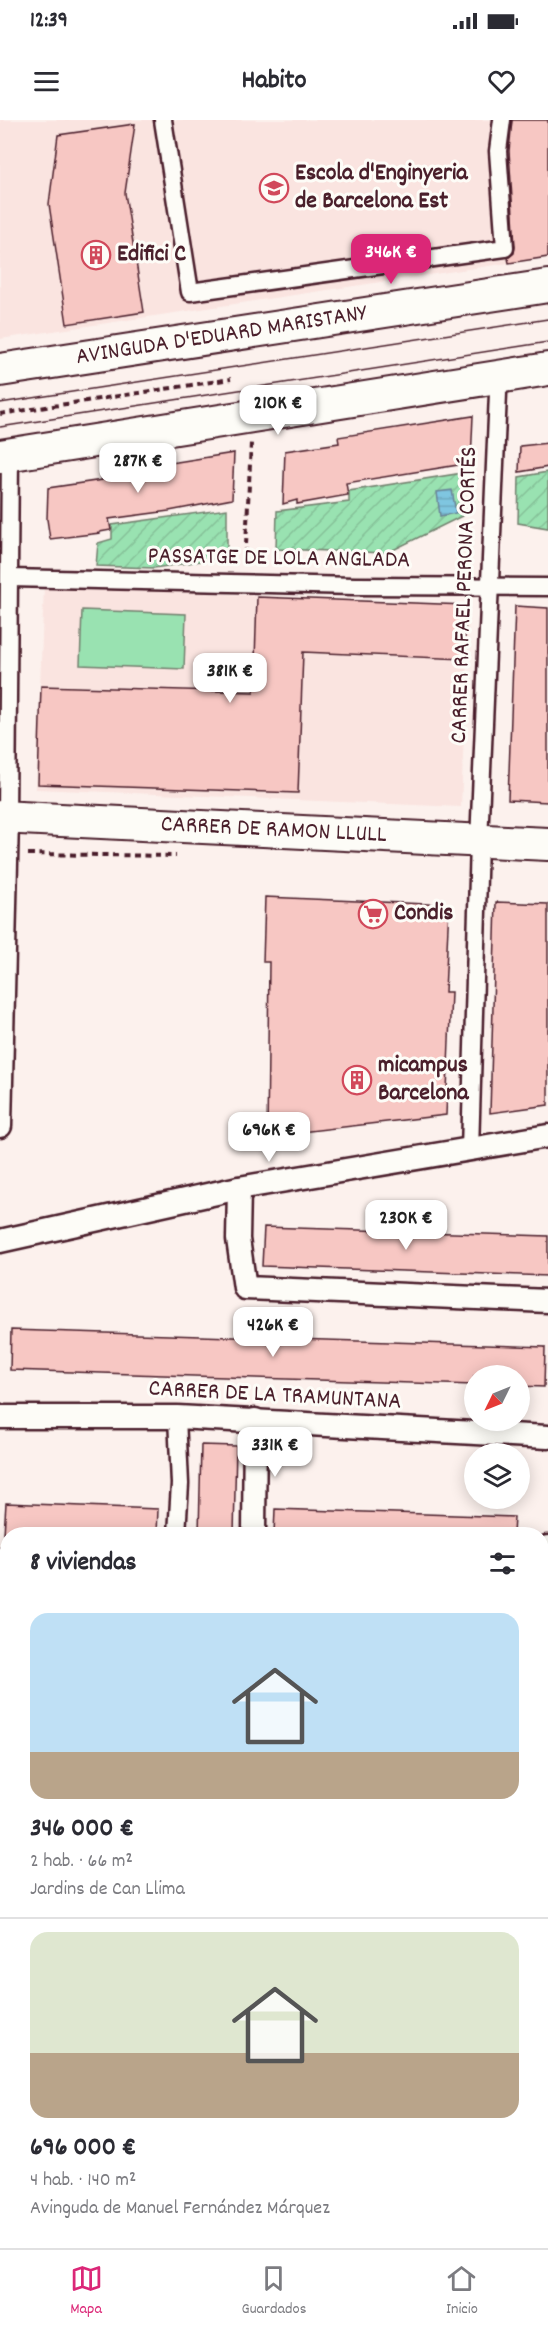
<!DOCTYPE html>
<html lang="es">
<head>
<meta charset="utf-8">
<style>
	:root { --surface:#fff; --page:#f7f7f7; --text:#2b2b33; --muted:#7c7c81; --line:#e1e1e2; --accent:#db2777 }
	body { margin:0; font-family:Dekko,sans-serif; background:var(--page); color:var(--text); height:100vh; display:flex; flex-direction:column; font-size:22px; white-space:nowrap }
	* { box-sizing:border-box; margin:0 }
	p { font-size:20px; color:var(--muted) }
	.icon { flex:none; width:33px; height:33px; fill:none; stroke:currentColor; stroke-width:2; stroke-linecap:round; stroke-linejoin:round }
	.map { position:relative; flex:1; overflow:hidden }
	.side { position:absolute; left:0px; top:1407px; width:549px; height:722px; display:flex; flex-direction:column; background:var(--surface); border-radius:24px 24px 0 0; box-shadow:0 3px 15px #0003 }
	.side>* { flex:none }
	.needle { width:39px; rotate:227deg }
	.fabs { position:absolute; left:464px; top:1245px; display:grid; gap:12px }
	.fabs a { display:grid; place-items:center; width:66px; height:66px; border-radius:50%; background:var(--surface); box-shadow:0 3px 15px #0003; font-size:30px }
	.price { position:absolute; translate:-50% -51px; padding:0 14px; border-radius:12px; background:#fff; color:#222; font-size:20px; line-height:39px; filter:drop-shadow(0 2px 3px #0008) }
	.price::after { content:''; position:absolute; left:50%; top:36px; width:18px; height:14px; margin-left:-9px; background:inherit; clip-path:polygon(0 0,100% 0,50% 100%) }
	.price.on { background:var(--accent); color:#fff }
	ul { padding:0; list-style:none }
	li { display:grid; align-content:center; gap:12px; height:318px; padding:0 30px }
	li+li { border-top:2px solid var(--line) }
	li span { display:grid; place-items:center; height:186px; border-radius:18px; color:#555 }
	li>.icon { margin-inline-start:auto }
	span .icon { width:108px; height:108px; fill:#fffc; stroke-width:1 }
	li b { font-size:26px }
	h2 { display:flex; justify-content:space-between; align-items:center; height:72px; padding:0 30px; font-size:26px }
	.status { display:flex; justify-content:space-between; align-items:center; height:42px; padding:0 30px; background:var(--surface); direction:ltr }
	.status svg { height:16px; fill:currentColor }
	header { display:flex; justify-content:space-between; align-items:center; height:78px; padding:0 30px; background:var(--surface); font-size:27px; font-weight:700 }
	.menu { display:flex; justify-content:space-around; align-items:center; height:84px; border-top:2px solid var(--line); background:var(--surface); font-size:16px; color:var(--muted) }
	.menu a { display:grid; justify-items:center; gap:3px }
	.menu .on { color:var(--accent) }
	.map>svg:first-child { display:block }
</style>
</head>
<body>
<div class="status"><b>12:39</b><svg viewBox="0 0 49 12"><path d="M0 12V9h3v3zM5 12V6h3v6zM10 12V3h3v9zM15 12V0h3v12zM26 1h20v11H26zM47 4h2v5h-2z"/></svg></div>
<header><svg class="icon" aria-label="menu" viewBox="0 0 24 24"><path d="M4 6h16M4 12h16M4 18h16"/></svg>Habito<svg class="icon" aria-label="heart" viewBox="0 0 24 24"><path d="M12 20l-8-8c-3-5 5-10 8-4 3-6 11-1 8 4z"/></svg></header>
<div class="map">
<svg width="548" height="2128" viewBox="0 0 548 2128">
	<defs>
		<pattern id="garden-furrows" width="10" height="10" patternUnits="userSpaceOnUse" patternTransform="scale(1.5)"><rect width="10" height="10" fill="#99e2b1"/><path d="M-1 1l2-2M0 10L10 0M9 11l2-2" fill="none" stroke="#85c198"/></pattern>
		<pattern id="water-rules" width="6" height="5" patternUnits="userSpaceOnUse" patternTransform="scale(1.5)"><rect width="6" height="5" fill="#7fc6e0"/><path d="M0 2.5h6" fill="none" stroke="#6faac0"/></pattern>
	</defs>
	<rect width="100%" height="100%" fill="#fcf1ed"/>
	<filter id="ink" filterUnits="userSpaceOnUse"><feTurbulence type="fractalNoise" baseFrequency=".0167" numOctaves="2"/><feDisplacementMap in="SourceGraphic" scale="12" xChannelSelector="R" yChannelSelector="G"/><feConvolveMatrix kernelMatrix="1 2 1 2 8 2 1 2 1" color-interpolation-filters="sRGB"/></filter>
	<g filter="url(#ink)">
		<g fill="#fae4e0">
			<polygon points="0,0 548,0 548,137 0,219"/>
			<polygon points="44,466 469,485 461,687 36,669"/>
		</g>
		<polygon fill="#99e2b1" stroke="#72806e" stroke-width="1.5" points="82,490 186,494 184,549 80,545"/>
		<g fill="url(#garden-furrows)" stroke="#72806e" stroke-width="1.5">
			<polygon points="548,352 548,408 518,403 519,357"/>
			<polygon points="463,353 462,396 387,433 276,429 277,391 349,382 349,371"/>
			<polygon points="227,389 227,437 154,448 96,446 98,423 112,419 112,405"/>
		</g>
		<polygon fill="url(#water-rules)" stroke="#6a8398" stroke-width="1.5" points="452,370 456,393 440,396 437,372"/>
		<g fill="#f7c7c3" stroke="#4a1f2b" stroke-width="1.5">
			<polygon points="512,0 548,0 548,137 509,143 508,138 514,133 515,127 509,31"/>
			<polygon points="135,4 125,73 144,192 67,204 49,84 58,15"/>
			<polygon points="473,296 471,341 464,342 464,344 346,363 348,375 297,384 297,380 283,384 285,331 339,323 338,317"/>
			<polygon points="548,323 548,347 519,352 520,326"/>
			<polygon points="234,333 232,379 169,391 109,399 111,410 100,412 100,413 50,419 47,399 48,368 102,360 101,354"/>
			<polygon points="257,477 466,485 464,539 303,532 298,673 38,664 41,566 254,572"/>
			<polygon points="515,486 548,488 548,682 508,680"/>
			<polygon points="265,777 449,785 445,872 451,872 446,995 267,1016 269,842 263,842"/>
			<polygon points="496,782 548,784 548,985 490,993"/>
			<polygon points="264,1107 548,1116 548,1156 262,1146"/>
			<polygon points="11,1210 545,1227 544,1267 519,1266 519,1256 474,1256 474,1265 10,1250"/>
			<polygon points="201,1325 236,1326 234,1414 199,1414"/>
			<polygon points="6,1383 158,1389 157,1414 4,1414"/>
			<polygon points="275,1389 514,1397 513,1414 274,1414"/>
		</g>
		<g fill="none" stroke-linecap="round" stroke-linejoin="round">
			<g stroke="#4a1f2b" stroke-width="21">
				<g id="pedestrian">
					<polyline points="163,0 190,172 505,128 498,31 502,0"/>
					<polyline points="10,458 355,466 548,467"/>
					<polyline points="7,698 10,334"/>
					<polyline points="470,1030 479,722 498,273"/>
					<polyline points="177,1414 180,1364 177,1297"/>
					<polyline points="542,1963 548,1963"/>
					<polyline points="542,2014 548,2017"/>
					<polyline points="0,2066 4,2010 8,2007"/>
					<polyline points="0,2093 8,2093"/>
					<polyline points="186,2128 186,2121"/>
				</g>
			</g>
			<g stroke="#4a1f2b" stroke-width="27">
				<g id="minor">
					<polyline points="0,1006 7,698"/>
					<polyline points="239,1068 238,1119 245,1168 548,1181"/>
					<polyline points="0,1121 239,1068 548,1016"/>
					<polyline points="0,1297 177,1297 548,1317"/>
					<polyline points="254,1414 255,1300"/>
					<polyline points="0,1439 8,1441"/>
					<polyline points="0,1586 8,1587"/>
					<polyline points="542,1657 548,1657"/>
					<polyline points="0,1795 8,1795"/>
					<polyline points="0,1889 4,1889"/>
					<polyline points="0,2036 2,2036"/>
				</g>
			</g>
			<g stroke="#4a1f2b" stroke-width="33">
				<g id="tertiary">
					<polyline points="542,1449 548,1430"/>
					<polyline points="542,1564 548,1545"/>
					<polyline points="316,2128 318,2121"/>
					<polyline points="351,2128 354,2121"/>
				</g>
			</g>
			<g stroke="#4a1f2b" stroke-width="36">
				<g id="secondary">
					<path id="s1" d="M 0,250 L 548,166"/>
					<polyline points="0,336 548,249"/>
					<path id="s2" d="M 0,697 L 548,724"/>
				</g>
			</g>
			<g stroke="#4a1f2b" stroke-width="4" stroke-dasharray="6 4.5" stroke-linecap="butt">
				<polyline points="0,294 231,259"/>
				<polyline points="245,445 251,323"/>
				<polyline points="28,734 176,736"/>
				<polyline points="3,1474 8,1498"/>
				<polyline points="395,2121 409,2126"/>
				<polyline points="390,2128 393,2121"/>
			</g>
			<use href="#pedestrian" stroke="#fdfcf7" stroke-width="16"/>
			<use href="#minor" stroke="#fdfcf7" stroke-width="22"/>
			<use href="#tertiary" stroke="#fdfcf7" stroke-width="28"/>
			<use href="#secondary" stroke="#fdfcf7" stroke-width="32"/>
			<g stroke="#4a1f2b" stroke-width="1.5">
				<polyline points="0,283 548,199"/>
				<polyline points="0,307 548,222"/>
			</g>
		</g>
	</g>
	<defs>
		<g id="university-ring" transform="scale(1.5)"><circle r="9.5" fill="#fdfcf7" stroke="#d1495b" stroke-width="1.5"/><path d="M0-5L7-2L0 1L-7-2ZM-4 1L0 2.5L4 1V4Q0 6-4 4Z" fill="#d1495b"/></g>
		<g id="building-ring" transform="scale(1.5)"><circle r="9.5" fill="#fdfcf7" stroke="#d1495b" stroke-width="1.5"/><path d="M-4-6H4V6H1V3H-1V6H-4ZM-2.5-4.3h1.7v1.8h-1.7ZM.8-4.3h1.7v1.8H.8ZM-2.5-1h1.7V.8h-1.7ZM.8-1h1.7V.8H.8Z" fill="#d1495b"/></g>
		<g id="supermarket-ring" transform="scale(1.5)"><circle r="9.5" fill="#fdfcf7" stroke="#d1495b" stroke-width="1.5"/><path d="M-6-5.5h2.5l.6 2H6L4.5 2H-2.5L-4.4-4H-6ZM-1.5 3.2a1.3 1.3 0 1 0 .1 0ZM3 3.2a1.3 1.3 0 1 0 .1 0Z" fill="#d1495b"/></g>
	</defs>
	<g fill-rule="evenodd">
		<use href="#university-ring" x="274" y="68"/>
		<use href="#building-ring" x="96" y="135"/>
		<use href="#supermarket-ring" x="373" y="794"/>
		<use href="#building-ring" x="357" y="960"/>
	</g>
	<g text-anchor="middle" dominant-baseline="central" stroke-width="6" stroke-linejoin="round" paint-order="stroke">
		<g font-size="24" font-weight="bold" fill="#4a1f2b" stroke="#fdfcf7" text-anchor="start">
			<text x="295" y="54">Escola d'Enginyeria<tspan x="295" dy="28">de Barcelona Est</tspan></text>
			<text x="117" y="135">Edifici C</text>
			<text x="394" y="794">Condis</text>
			<text x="378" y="946">micampus<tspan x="378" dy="28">Barcelona</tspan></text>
		</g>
		<g font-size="24" fill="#4a1f2b" stroke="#fdfcf7">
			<text stroke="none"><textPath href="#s1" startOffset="224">AVINGUDA D'EDUARD MARISTANY</textPath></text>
			<text transform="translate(279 439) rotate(1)">PASSATGE DE LOLA ANGLADA</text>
			<text transform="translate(465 475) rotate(-88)">CARRER RAFAEL PERONA CORTÉS</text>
			<text stroke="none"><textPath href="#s2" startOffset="274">CARRER DE RAMON LLULL</textPath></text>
			<text transform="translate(275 1276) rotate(3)">CARRER DE LA TRAMUNTANA</text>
		</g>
	</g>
</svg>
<div class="fabs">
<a><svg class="needle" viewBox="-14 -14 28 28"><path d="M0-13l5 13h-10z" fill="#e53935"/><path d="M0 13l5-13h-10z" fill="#7c7c81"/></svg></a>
<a><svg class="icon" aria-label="layers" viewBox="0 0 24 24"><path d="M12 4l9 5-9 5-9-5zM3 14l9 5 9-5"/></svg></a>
</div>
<b class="price on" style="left:391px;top:165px">346K €</b>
<b class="price" style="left:278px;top:316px">210K €</b>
<b class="price" style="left:138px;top:374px">287K €</b>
<b class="price" style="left:230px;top:584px">381K €</b>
<b class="price" style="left:269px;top:1043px">696K €</b>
<b class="price" style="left:406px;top:1131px">230K €</b>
<b class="price" style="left:273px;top:1238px">426K €</b>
<b class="price" style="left:275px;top:1358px">331K €</b>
<section class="side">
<h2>8 viviendas<svg class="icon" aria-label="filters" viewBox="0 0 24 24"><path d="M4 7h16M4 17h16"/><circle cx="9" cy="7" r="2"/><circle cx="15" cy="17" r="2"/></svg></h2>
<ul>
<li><span style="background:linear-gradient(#bfe0f5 75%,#b9a48a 0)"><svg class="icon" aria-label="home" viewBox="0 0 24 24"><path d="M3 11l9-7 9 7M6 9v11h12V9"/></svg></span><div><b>346 000 €</b><p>2 hab. · 66 m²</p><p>Jardins de Can Llima</p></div></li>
<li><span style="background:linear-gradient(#dfe7d0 65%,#b9a48a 0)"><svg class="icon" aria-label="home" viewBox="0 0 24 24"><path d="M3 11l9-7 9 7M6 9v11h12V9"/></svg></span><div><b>696 000 €</b><p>4 hab. · 140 m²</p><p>Avinguda de Manuel Fernández Márquez</p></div></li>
</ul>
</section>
</div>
<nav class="menu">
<a class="on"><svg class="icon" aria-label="map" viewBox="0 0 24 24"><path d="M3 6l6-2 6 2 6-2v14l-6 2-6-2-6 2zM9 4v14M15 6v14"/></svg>Mapa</a>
<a><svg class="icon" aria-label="saved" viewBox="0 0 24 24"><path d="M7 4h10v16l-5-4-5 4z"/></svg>Guardados</a>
<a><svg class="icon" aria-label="home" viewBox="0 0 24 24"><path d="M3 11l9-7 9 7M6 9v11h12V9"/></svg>Inicio</a>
</nav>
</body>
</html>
